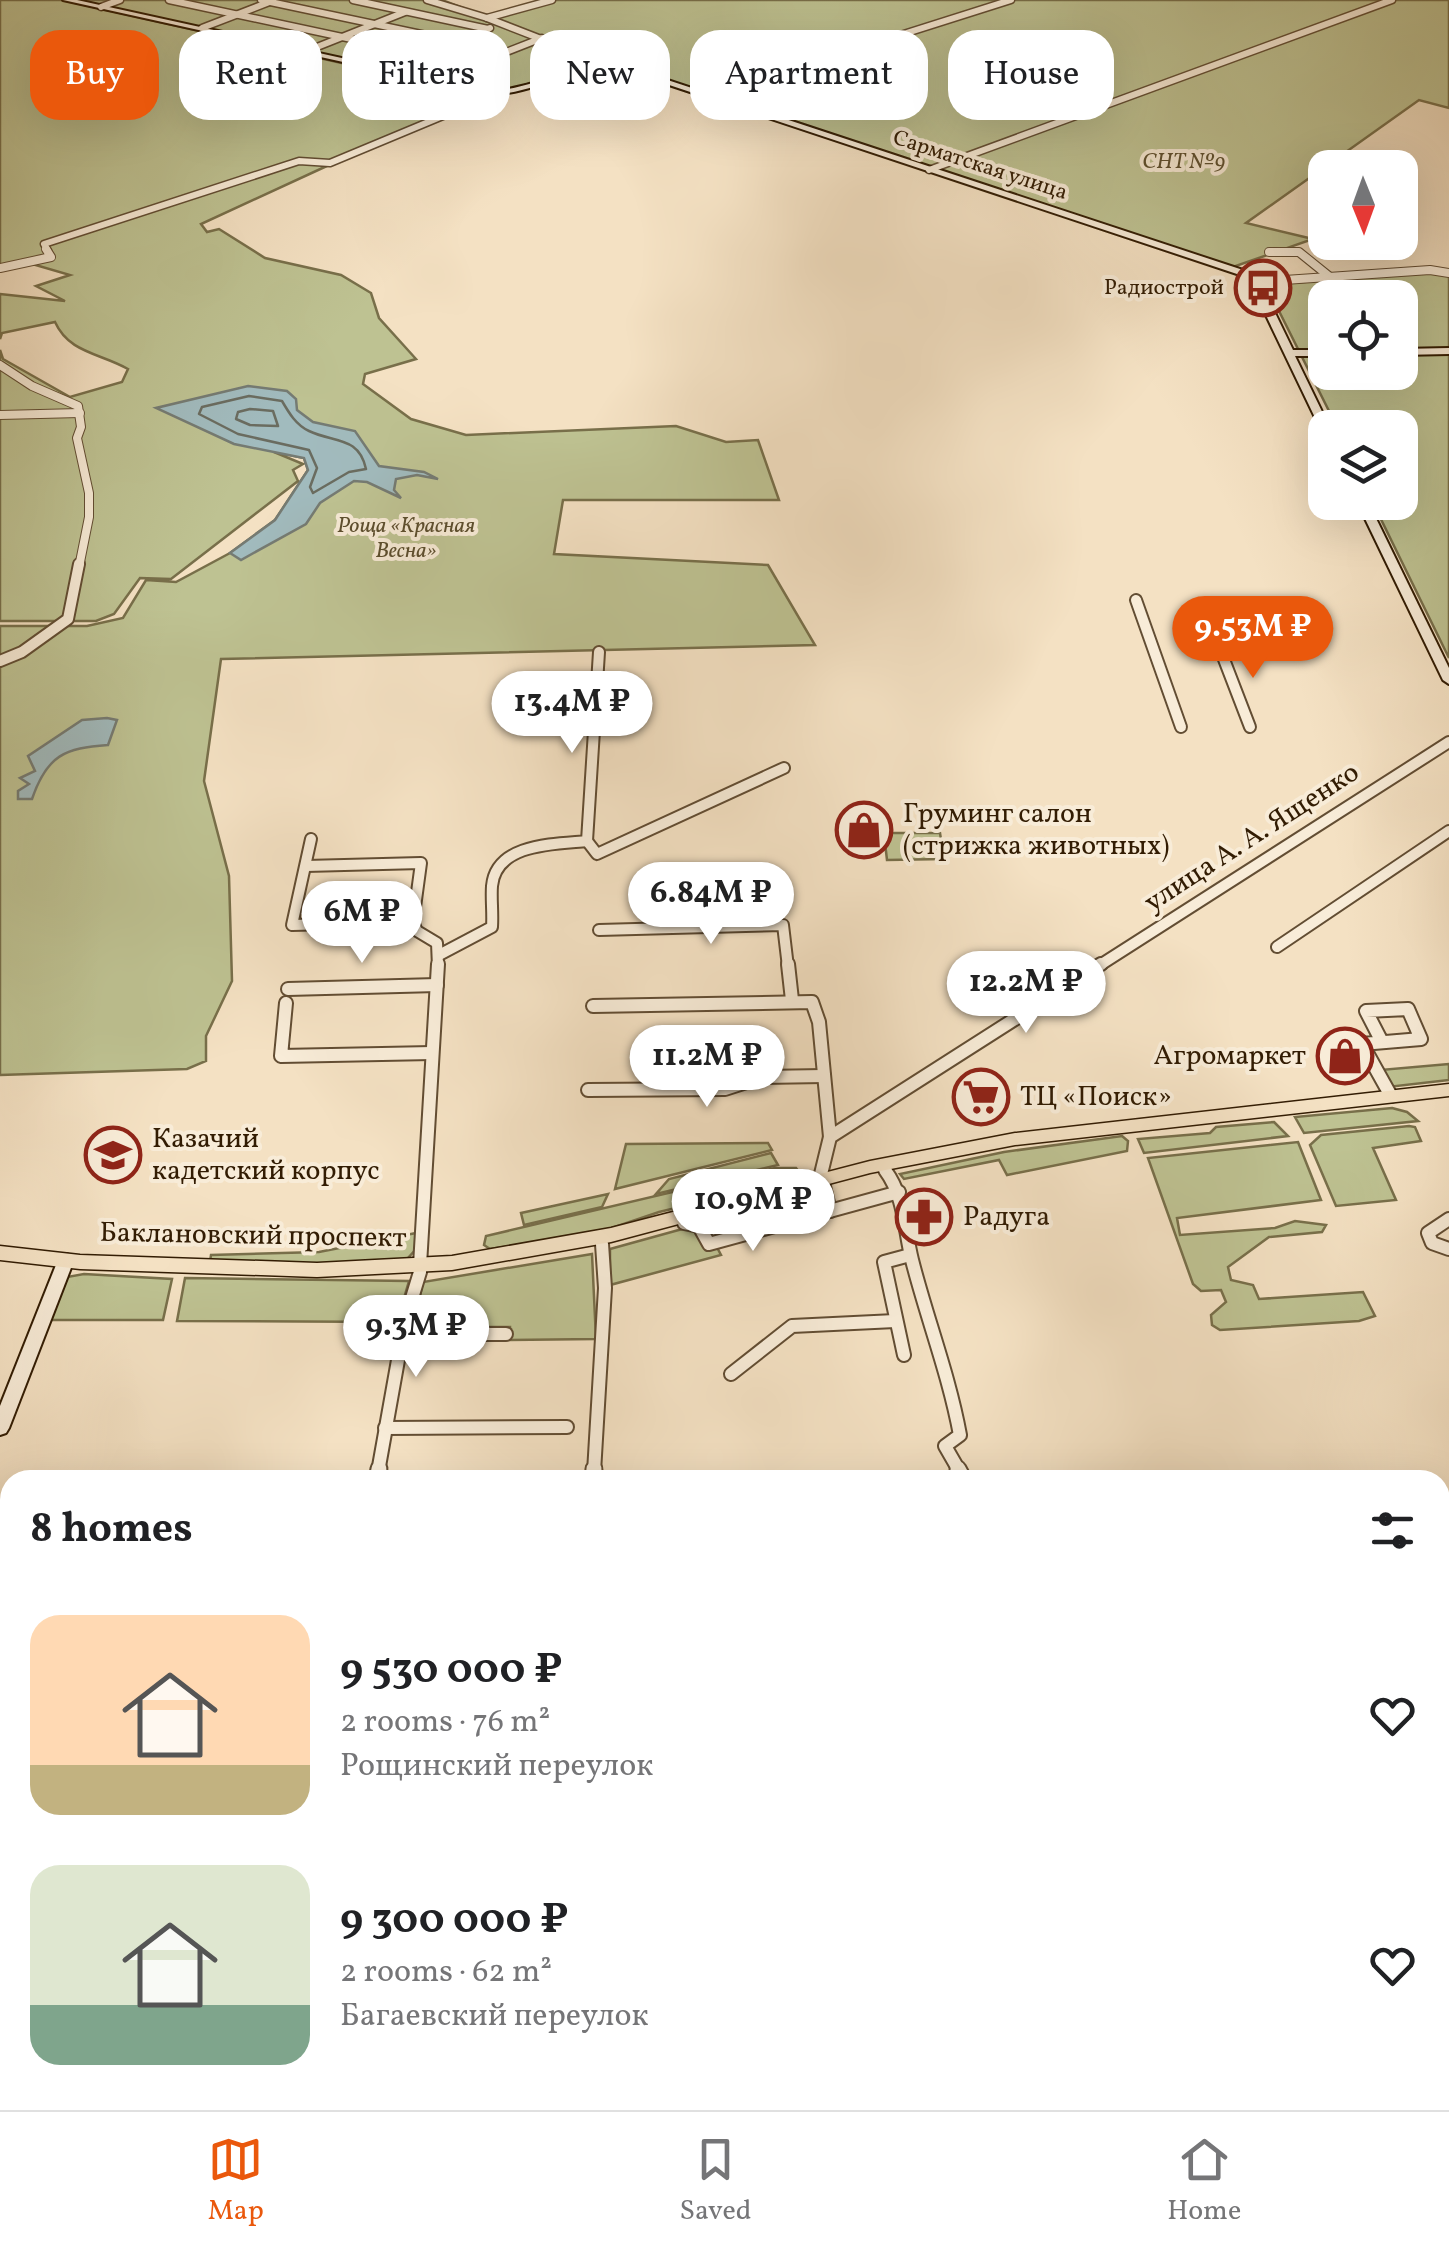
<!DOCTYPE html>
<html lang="en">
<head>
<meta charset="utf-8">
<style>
	:root { --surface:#fff; --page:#f2f2f2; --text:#202124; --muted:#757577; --line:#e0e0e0; --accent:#ea580c }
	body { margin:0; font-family:Vollkorn,serif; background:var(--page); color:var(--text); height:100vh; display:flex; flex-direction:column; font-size:38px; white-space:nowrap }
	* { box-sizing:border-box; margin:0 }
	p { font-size:32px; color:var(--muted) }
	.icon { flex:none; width:55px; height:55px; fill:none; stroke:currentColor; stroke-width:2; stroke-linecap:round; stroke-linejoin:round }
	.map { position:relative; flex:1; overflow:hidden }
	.drawer { position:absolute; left:0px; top:1470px; width:1450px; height:640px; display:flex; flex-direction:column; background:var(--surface); border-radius:30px 30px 0 0; box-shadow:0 10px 40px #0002 }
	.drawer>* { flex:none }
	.hud { position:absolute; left:30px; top:30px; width:1390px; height:90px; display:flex; gap:20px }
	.needle { width:65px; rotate:179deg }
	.buttons { position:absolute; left:1308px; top:150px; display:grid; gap:20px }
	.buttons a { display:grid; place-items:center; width:110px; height:110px; border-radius:20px; background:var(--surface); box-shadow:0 10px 40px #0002; font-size:50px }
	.price { position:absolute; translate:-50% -85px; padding:0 22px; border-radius:35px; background:#fff; color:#222; font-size:32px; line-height:65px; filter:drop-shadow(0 2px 5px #0008) }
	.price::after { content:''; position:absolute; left:50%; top:60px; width:30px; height:22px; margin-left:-15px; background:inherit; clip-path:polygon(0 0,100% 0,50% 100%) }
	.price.on { background:var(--accent); color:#fff }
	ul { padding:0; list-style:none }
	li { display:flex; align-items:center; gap:30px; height:250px; padding:0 30px }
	li span { display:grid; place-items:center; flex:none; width:280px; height:200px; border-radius:30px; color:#555 }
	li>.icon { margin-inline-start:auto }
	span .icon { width:120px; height:120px; fill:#fffc; stroke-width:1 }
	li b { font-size:42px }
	h2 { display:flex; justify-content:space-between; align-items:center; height:120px; padding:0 30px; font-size:42px }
	.chip { padding:0 35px; border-radius:30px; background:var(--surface); box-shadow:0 10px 40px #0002; font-size:35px; line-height:90px }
	.chip.on { background:var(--accent); color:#fff }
	.tabs { display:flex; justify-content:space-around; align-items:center; height:140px; border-top:2px solid var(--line); background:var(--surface); font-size:28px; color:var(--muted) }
	.tabs a { display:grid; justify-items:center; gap:5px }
	.tabs .on { color:var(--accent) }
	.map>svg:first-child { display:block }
</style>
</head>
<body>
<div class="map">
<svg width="1449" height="2110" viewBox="0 0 1449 2110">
	<rect width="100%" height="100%" fill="#f4e1c3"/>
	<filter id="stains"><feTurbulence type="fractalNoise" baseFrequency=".002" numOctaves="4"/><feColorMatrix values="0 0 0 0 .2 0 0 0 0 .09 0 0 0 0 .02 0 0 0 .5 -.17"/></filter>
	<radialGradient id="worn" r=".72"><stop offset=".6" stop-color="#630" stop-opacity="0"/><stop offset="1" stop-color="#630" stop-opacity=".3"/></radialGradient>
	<g fill="#bec292" stroke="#786f4a" stroke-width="2.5" fill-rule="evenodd">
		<path d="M 0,0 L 62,0 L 492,97 L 329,165 L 201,224 L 207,232 L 219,229 L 265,258 L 341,275 L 371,293 L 379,318 L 416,359 L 365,374 L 363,384 L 411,419 L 466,435 L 676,426 L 726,442 L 758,440 L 779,500 L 563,500 L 554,554 L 768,565 L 815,645 L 221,659 L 204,781 L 229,876 L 232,981 L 206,1036 L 206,1061 L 187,1069 L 0,1075 L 0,626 L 87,626 L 123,618 L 146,580 L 176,582 L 230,553 L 275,520 L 308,470 L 304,458 L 274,452 L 303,464 L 293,470 L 298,481 L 171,579 L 140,578 L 114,614 L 96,621 L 0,621 L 0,350 L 3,359 L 70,397 L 122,382 L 128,369 C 100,353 69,353 55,322 L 2,333 L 0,339 L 0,294 L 65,301 L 36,286 L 70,275 L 22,261 L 0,266 Z"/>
		<polygon points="75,0 442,0 489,18 556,0 1449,0 1449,108 1419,100 1246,223 1313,239 1233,267 606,61 504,91 491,92"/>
		<path d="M 1424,272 L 1449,276 L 1449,658 L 1373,503 L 1400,502 L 1400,428 L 1337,427 L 1266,285 ZM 1325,298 L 1400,298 L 1400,372 L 1325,372 Z"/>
		<polygon points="887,833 940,833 944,859 887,860 884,834"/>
		<polygon points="1449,1064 1449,1080 1388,1087 1380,1070"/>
		<polygon points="1392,1108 1407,1112 1418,1121 1304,1133 1295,1117"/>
		<polygon points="1274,1122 1288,1136 1144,1153 1138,1139 1210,1133 1216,1127"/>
		<polygon points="1409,1126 1415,1127 1421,1141 1373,1148 1396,1200 1336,1206 1310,1145 1321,1135"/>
		<polygon points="1122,1136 1128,1141 1127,1151 1007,1175 999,1160 904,1179 900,1174 1004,1152"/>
		<polygon points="1298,1142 1321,1200 1177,1218 1180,1235 1275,1228 1295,1221 1326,1225 1322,1232 1269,1237 1228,1267 1231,1280 1253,1285 1259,1299 1363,1292 1375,1316 1359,1321 1220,1330 1212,1325 1211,1315 1226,1302 1221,1290 1201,1291 1193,1284 1148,1158"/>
		<polygon points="768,1143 772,1150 615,1189 626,1144"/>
		<polygon points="771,1153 778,1165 656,1194 669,1179"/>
		<polygon points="775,1168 796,1168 799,1172 792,1180 659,1212 597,1233 490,1249 484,1245 486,1236"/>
		<polygon points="608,1194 602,1207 524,1225 521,1213"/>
		<polygon points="704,1223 721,1255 610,1285 610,1249"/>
		<polygon points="416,1233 417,1248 407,1259 346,1264 210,1262 211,1255 319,1252"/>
		<polygon points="592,1254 596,1339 510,1340 510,1327 413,1327 423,1282"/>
		<polygon points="84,1274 172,1279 163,1320 49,1320 67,1277"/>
		<polygon points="185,1278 409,1281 397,1322 177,1321"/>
	</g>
	<g fill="#a1bbbe" stroke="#757b73" stroke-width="2.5">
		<polygon points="248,386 287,391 296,399 297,410 313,422 355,431 379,466 424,472 438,479 417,475 396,479 394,490 401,498 367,482 354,481 320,503 306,524 241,560 230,553 275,520 308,470 304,458 234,444 156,408"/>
		<path d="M 107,718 L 117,720 L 108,745 C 65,748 47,755 32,799 L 18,799 L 18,791 L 29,784 L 20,778 L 35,771 L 28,756 L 82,720 Z"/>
	</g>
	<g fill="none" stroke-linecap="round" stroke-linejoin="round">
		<g stroke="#6a6c60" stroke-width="2.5">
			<path d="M 249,396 L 282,401 C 289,413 296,425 309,431 C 334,443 359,436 366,469 L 349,472 L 313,493 L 310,487 L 317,468 L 309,450 L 238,434 L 199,414 L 202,407 Z"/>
			<polygon points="250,409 273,411 278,426 250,425 236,419 238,412"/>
		</g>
		<g stroke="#624d33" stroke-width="9">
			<g id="street-far4">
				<polyline points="169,0 426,55"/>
				<polyline points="261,0 459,42"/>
				<polyline points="353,0 488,29"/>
				<polyline points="427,0 487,18 608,65"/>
				<polyline points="101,7 120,0"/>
				<polyline points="487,18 552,0"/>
				<polyline points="202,28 272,1"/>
				<polyline points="307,51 405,12"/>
				<polyline points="393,70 490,28"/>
				<polyline points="435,80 542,38"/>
				<polyline points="708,96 1011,0"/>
				<polyline points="929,170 1392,0"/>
				<polyline points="48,251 44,244 299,161 330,163 498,93"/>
			</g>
		</g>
		<g stroke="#624d33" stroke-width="10">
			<g id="street-far3">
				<polyline points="1269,252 1299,252 1330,277"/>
				<polyline points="0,268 51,257 46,249"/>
				<polyline points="1255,282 1430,270 1449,273"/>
				<polyline points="0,365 32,386 78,406 81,427 77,438 89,493 89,517 79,567"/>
				<polyline points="0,415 80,413"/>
			</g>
		</g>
		<g stroke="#624d33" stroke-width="14">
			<g id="street-far2">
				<polyline points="1136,600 1181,727"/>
				<polyline points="1220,649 1250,727"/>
				<polyline points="0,661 22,652 68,619 79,564"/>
				<polyline points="311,839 292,925 413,922"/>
				<polyline points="587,841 597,854 784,768"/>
				<polyline points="306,866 421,863 413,922 417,931 437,943 438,967"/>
				<polyline points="599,930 783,925 788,967"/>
				<polyline points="1277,947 1449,831"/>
				<path d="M 439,955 L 492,927 C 493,913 491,899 492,886 C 496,843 555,844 587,841 L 599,652"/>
				<polyline points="1097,967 1449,742"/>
			</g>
		</g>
		<g stroke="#624d33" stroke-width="16">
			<g id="street-far1">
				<polyline points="788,964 792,1000"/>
				<polyline points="288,989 437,985"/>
				<polyline points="286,1003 281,1056 432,1053"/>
				<polyline points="593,1006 812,1002 819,1022 830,1137"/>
				<polyline points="1382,1042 1366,1011 1408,1009 1421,1039 1362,1044 1391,1096"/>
				<polyline points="588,1090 725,1089 762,1077 824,1076"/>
				<path d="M 885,1170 C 905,1197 904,1228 912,1260 C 927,1319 949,1375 960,1435 L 945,1446 L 960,1472"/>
				<polyline points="830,1211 821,1174 830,1137 1101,964"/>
				<polyline points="1449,1219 1428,1233 1432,1243 1449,1249"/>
				<polyline points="684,1223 699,1226 709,1244 899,1192"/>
				<polyline points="420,1265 438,964"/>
				<polyline points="403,1334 506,1334"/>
				<polyline points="904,1355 884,1262 910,1255"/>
				<polyline points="731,1374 792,1326 895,1321"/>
				<polyline points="385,1428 567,1427"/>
				<polyline points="378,1472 405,1321 420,1272"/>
				<polyline points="594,1472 605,1288 602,1244"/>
			</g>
		</g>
		<g stroke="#624d33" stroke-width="19">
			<g id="street">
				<polyline points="958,1469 964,1480"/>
				<polyline points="377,1480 379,1469"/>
				<polyline points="593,1480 594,1469"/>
				<polyline points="1440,1808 1449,1808"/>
				<polyline points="0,1823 10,1823"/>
				<polyline points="551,2100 551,2110"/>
			</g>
		</g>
		<g stroke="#321c03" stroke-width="4">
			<g id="secondary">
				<path d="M 63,0 L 77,0 L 492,91 C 536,88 574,63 619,64 L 1243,270 L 1260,282 L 1293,350 L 1325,350 L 1325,356 L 1295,356 L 1330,428 L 1325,428 L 1325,431 L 1320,428 L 1251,284 L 1237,274 L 618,68 C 574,68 536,92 492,95 Z"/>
				<polygon points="1449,348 1449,354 1400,355 1400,349"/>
				<polygon points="1357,502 1368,502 1449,668 1449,684 1443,680"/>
				<polygon points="66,1254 72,1256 74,1260 9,1428 6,1433 0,1435 0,1406 58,1260 60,1256"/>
			</g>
		</g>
		<g stroke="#321c03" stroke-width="3">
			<polygon id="primary" points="1449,1084 1449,1096 1015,1145 870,1173 611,1242 452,1270 317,1277 80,1269 0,1260 0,1246 80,1255 317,1263 452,1256 611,1228 870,1161 1015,1133"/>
		</g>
		<use href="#street-far4" stroke="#f8ecd8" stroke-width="6"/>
		<use href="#street-far3" stroke="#f8ecd8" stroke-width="8"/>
		<use href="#street-far2" stroke="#f8ecd8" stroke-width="10"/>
		<use href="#street-far1" stroke="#f8ecd8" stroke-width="12"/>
		<use href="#street" stroke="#f8ecd8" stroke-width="15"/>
		<use href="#secondary" fill="#f8ecd8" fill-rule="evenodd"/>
		<use href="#primary" fill="#f4e1c3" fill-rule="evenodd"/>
	</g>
	<defs>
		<g id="bus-ring" transform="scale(2.875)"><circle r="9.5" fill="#f8ecd8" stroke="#8f2418" stroke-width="1.5"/><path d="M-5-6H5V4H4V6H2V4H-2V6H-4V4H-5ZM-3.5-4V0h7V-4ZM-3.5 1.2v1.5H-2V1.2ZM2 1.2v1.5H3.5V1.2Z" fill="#8f2418"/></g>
		<g id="shop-ring" transform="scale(2.875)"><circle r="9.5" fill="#f8ecd8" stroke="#8f2418" stroke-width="1.5"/><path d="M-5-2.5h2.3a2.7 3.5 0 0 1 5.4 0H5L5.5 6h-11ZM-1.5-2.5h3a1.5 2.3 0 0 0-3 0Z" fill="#8f2418"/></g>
		<g id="supermarket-ring" transform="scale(2.875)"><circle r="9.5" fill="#f8ecd8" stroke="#8f2418" stroke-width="1.5"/><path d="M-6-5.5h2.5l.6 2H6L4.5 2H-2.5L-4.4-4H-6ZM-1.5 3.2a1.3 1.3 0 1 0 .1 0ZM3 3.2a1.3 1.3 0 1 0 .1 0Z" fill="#8f2418"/></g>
		<g id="school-ring" transform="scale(2.875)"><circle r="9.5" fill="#f8ecd8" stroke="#8f2418" stroke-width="1.5"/><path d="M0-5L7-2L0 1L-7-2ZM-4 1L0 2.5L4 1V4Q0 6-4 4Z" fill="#8f2418"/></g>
		<g id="pharmacy-ring" transform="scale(2.875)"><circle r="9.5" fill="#f8ecd8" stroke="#8f2418" stroke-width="1.5"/><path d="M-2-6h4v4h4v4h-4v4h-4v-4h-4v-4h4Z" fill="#8f2418"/></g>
	</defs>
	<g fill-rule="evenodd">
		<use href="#bus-ring" x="1263" y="288"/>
		<use href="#shop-ring" x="864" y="830"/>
		<use href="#shop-ring" x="1345" y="1056"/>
		<use href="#supermarket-ring" x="981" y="1097"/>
		<use href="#school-ring" x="113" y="1155"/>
		<use href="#pharmacy-ring" x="924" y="1217"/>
	</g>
	<g text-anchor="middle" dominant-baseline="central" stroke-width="8" stroke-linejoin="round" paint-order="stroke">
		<g font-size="22" font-style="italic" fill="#5c4e2e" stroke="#f8ecd8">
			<text x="1184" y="162">СНТ №9</text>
			<text x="406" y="526">Роща «Красная<tspan x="406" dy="25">Весна»</tspan></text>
		</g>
		<g font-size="22" fill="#321c03" stroke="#f8ecd8">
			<text transform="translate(980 166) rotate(18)">Сарматская улица</text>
		</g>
		<g font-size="22" fill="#321c03" stroke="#f8ecd8" text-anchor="end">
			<text x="1224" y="288">Радиострой</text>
		</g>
		<g font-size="28" fill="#321c03" stroke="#f8ecd8" text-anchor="start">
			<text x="903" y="814">Груминг салон<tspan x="903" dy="32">(стрижка животных)</tspan></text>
			<text x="1306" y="1056" text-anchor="end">Агромаркет</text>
			<text x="1020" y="1097">ТЦ «Поиск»</text>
			<text x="152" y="1139">Казачий<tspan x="152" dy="32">кадетский корпус</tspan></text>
			<text x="963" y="1217">Радуга</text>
		</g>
		<g font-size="28" fill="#321c03" stroke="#f8ecd8">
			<text transform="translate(1252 838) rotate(-33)">улица А. А. Ященко</text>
			<text transform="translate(253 1236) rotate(1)">Баклановский проспект</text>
		</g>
	</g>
	<rect width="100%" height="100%" filter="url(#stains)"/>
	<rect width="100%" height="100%" fill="url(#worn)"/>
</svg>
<div class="buttons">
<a><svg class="needle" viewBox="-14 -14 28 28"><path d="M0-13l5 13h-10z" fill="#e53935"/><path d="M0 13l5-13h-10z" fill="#757577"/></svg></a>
<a><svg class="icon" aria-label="locate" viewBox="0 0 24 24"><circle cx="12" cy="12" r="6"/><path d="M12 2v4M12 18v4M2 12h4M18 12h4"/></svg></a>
<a><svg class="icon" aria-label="layers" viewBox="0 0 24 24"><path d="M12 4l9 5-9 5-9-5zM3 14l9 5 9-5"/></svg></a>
</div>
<b class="price on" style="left:1253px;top:681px">9.53M ₽</b>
<b class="price" style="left:572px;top:756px">13.4M ₽</b>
<b class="price" style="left:711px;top:947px">6.84M ₽</b>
<b class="price" style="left:362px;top:966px">6M ₽</b>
<b class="price" style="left:1026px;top:1036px">12.2M ₽</b>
<b class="price" style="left:707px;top:1110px">11.2M ₽</b>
<b class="price" style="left:753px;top:1254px">10.9M ₽</b>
<b class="price" style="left:416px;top:1380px">9.3M ₽</b>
<div class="hud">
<a class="chip on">Buy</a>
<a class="chip">Rent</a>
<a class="chip">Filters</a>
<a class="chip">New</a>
<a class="chip">Apartment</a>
<a class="chip">House</a>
</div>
<section class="drawer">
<h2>8 homes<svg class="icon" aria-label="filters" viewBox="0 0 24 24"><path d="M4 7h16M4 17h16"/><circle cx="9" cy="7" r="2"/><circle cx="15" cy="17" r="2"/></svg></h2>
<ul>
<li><span style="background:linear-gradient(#ffd9b3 75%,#c2b280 0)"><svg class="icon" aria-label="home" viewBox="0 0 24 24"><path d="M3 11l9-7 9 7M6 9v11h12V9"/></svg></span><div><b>9 530 000 ₽</b><p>2 rooms · 76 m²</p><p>Рощинский переулок</p></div><svg class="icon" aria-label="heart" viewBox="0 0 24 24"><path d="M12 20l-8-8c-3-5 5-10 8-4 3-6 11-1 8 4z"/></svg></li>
<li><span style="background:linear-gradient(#dfe7d0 70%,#7fa58c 0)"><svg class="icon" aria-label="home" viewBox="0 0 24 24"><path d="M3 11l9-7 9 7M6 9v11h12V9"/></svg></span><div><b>9 300 000 ₽</b><p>2 rooms · 62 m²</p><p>Багаевский переулок</p></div><svg class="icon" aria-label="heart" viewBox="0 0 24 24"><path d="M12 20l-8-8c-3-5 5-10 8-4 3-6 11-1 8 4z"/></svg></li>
</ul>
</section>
</div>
<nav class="tabs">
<a class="on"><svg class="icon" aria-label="map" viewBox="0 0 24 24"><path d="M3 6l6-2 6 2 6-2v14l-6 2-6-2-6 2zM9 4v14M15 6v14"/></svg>Map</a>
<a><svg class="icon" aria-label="saved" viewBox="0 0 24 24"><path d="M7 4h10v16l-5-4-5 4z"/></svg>Saved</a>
<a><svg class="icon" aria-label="home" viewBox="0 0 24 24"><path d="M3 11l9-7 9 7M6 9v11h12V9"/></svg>Home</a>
</nav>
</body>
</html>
